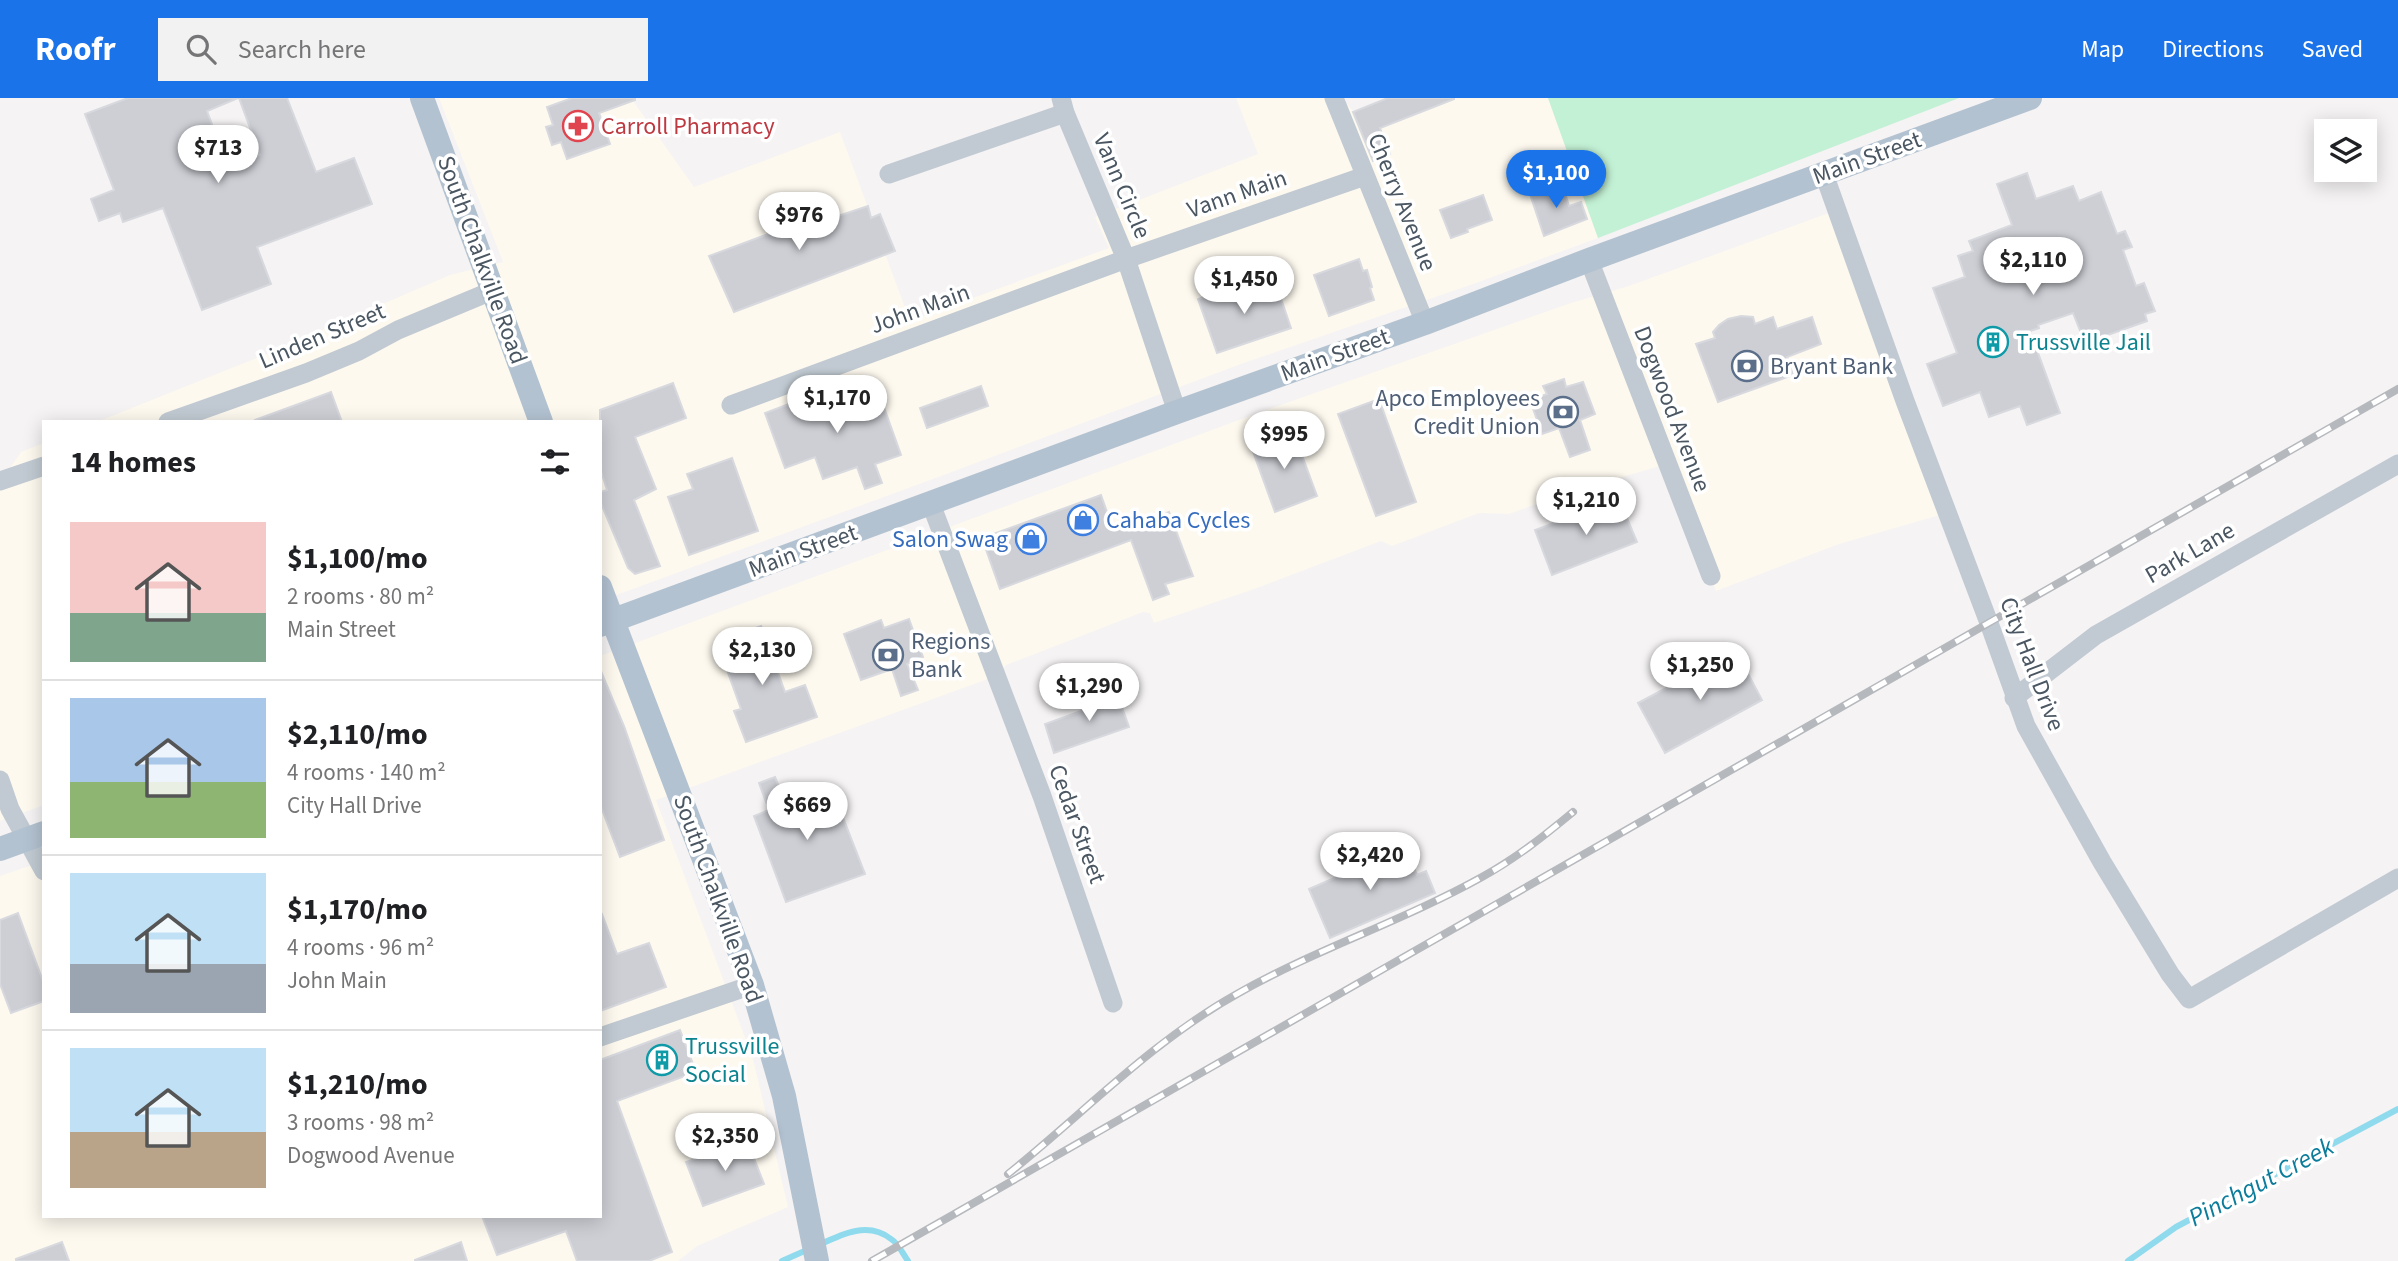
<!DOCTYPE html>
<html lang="en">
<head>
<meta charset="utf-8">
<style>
	:root { --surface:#fff; --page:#f2f2f2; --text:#202124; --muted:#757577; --line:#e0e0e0; --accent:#1a73e8 }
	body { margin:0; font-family:"Source Sans 3",sans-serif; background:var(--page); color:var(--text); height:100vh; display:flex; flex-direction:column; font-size:26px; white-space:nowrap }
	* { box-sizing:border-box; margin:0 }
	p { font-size:23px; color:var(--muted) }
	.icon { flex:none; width:38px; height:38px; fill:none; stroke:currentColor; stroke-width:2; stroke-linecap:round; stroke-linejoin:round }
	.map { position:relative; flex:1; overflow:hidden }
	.sheet { position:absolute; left:42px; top:322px; width:560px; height:798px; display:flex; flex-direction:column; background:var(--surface); border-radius:0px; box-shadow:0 4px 18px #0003 }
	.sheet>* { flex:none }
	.controls { position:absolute; left:2314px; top:21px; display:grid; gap:14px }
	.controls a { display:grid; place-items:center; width:63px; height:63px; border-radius:0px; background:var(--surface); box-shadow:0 4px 18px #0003; font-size:35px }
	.price { position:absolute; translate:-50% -60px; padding:0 16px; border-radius:24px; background:#fff; color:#222; font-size:23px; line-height:46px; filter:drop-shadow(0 2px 4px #0008) }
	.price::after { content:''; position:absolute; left:50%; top:42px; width:21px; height:16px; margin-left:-10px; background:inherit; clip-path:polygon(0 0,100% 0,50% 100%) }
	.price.selected { background:var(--accent); color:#fff }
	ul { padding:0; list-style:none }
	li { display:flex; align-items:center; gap:21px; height:175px; padding:0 28px }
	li+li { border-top:2px solid var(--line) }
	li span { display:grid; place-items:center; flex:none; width:196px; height:140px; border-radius:0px; color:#555 }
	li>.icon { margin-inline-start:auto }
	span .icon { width:84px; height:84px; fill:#fffc; stroke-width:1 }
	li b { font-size:30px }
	h2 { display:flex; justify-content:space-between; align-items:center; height:84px; padding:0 28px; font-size:30px }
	header { display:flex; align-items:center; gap:42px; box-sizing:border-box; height:98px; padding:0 35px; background:var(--accent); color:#fff }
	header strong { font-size:33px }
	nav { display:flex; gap:38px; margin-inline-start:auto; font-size:24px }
	.search { width:490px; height:63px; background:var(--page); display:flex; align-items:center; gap:18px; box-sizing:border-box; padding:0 24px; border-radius:0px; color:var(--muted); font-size:26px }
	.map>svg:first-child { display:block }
</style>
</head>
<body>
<header>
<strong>Roofr</strong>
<div class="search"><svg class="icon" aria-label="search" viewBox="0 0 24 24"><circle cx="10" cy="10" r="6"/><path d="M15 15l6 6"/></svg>Search here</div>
<nav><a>Map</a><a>Directions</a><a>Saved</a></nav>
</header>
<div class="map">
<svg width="2398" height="1163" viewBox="0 0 2398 1163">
	<rect width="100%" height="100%" fill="#f5f3f3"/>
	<g fill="#fdf9ef">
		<polygon points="439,0 631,0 694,89 840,34 910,223 1109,150 1095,119 1258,56 1236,0 1342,0 1353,13 1388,0 1548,0 1598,140 1476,185 1241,266 933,381 600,503 600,324 97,324 269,255 450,177 503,164"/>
		<polygon points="1837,112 1947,415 1839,446 1716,493 1667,366 1564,396 1509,416 1479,415 1392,448 1381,443 1257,490 1154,525 1150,515 1143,514 1006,567 996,578 656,702 753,961 788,1109 697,1148 678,1163 0,1163 0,778 44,763 44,1118 600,1118 600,558 1258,315 1571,205 1629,188"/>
		<polygon points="44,345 44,707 0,723 0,384 21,354"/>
	</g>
	<polygon fill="#c3f1d5" points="1548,0 1959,0 1598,140"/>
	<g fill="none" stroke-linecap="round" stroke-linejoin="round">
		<g stroke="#90daee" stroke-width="6">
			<path d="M 819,1147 C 842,1136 868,1123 891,1141 C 898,1145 903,1156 908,1163"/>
			<polyline points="782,1163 809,1151"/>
			<polyline points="2128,1163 2176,1129 2398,1011"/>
		</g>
	</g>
	<g fill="#cdcfd5" stroke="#d7d9de" stroke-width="2">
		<polygon points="128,0 238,0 207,13 228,69 260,57 239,0 287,0 316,74 354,60 372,106 257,149 271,186 202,212 163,110 123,124 120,115 99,123 91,101 114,92 85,16"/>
		<polygon points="572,0 635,0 635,2 599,15 610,46 567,61 561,44 552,47 546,29 553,27 547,9"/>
		<polygon points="1388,0 1454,0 1454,1 1380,30 1390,56 1373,63 1353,14"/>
		<polygon points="2027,75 2036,101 2073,88 2079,103 2101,94 2117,136 2125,133 2132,149 2123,152 2136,188 2144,185 2155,213 2145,216 2147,223 2085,245 2073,215 2038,227 2039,230 2030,233 2060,315 2027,327 2020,308 1989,319 1980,294 1943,308 1927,266 1957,255 1933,190 1965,179 1958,158 1973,153 1969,143 2012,127 1997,86"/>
		<polygon points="1550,89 1552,93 1563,89 1569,108 1581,104 1587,121 1544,138 1530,96"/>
		<polygon points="813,96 823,123 868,108 871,120 880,116 895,153 734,214 709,158 782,131 775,110"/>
		<polygon points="1483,97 1492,122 1467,131 1468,134 1451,140 1440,112"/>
		<polygon points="1359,161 1363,173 1367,172 1372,189 1370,190 1374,202 1329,218 1314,177"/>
		<polygon points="1275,183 1291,230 1217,255 1198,201 1232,189 1235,197"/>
		<polygon points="1741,218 1753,219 1755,226 1773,219 1777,231 1812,219 1821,246 1787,259 1793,277 1718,304 1696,246 1715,240 1713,234 1719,227 1728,221"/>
		<polygon points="1564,281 1566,289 1583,284 1595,316 1580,322 1590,352 1570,359 1559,330 1542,336 1530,302 1547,296 1543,288"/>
		<polygon points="673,285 686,320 635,339 656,391 634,402 660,468 635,476 628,470 600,403 600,394 607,392 600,370 600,312"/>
		<polygon points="876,287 901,357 875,366 882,385 865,391 857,369 823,381 815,359 785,370 765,315 794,304 798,314"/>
		<polygon points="981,288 988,308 927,330 920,310"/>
		<polygon points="331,294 342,324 256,324 255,322"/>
		<polygon points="1379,301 1416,404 1376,418 1338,316"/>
		<polygon points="1293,333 1317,398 1275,414 1251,348"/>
		<polygon points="732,360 758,433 689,457 668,399 693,391 687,376"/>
		<polygon points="1101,397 1113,431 1152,417 1153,420 1169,414 1193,478 1165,486 1169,496 1153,502 1131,442 1000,491 982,440"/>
		<polygon points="1619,401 1637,444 1552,477 1535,432"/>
		<polygon points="909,521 923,559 907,566 918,592 901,598 892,571 861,582 844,536 881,522 884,530"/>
		<polygon points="761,528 785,594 805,587 817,619 746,644 734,613 741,611 717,544"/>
		<polygon points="1736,553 1762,602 1665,655 1638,605"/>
		<polygon points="600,571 624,628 664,742 620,759 600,706"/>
		<polygon points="1115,590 1129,629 1054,655 1045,626 1095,608 1092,598"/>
		<polygon points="775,679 786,706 831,689 865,776 786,804 754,718 769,712 759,685"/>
		<polygon points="1405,749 1417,777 1426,773 1435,795 1330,840 1309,791"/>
		<polygon points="18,815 44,886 44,903 11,915 0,886 0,822"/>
		<polygon points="602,816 617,856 649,845 666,889 600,913 600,817"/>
		<polygon points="680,932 696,974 617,1003 672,1154 649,1163 577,1163 566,1133 497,1157 482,1118 600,1118 600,962"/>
		<polygon points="747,1042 764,1086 703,1108 686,1064"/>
		<polygon points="62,1144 69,1163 16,1163 16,1161"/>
		<polygon points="461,1144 467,1163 415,1163 415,1162"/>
	</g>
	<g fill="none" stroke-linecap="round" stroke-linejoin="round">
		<g stroke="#c1cad2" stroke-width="19">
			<polyline points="1061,0 1065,15 1126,161 1177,314"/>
			<polyline points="1334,0 1425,225"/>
			<polyline points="889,76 1065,15"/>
			<polyline points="1824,76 1905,303 1989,525 2026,628 2102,764 2170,876 2189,901 2398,780"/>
			<polyline points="1589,162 1711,478"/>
			<polyline points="731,307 1126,161 1365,78"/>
			<polyline points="168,324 306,275 359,253 398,232 494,192"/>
			<polyline points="0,383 44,368"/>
			<polyline points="931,406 1042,698 1113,905"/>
			<polyline points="2014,600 2096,537 2398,366"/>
			<polyline points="0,682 10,711 44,773"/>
			<polyline points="600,939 752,887"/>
		</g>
		<g stroke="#b3c2d1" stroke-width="24">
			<polyline points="422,0 541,324"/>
			<polyline points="600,489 752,887 784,998 817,1163"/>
			<polyline points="600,527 1177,314 1425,225 1589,162 2030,0"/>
			<polyline points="0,751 44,735"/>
		</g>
		<g stroke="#b5b8bd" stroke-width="8">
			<g id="rail">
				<path d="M 1008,1076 C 1084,1015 1151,944 1237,896 C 1316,851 1403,823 1482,779 C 1515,761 1544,738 1573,714"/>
				<polyline points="872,1163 2398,291"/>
			</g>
		</g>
		<use href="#rail" stroke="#fff" stroke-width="5" stroke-dasharray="16" stroke-linecap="butt"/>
	</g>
	<defs>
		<g id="pharmacy-ring" transform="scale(1.575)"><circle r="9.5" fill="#fff" stroke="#e0444e" stroke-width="1.5"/><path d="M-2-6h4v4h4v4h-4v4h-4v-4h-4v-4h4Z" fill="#e0444e"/></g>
		<g id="building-ring" transform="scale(1.575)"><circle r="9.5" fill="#fff" stroke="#0f9aa8" stroke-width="1.5"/><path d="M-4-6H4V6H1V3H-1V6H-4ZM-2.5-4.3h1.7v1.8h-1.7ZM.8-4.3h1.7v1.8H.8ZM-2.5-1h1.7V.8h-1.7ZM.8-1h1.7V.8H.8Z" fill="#0f9aa8"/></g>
		<g id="bank-ring" transform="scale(1.575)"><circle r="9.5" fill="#fff" stroke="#5c6f8a" stroke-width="1.5"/><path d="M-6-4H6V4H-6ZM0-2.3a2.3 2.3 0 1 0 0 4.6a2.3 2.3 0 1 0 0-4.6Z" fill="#5c6f8a"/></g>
		<g id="shop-ring" transform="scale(1.575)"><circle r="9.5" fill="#fff" stroke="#3f7fe0" stroke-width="1.5"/><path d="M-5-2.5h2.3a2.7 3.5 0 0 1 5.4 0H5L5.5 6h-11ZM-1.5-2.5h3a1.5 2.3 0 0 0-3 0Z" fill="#3f7fe0"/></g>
	</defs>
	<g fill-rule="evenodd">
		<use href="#pharmacy-ring" x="578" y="28"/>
		<use href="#building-ring" x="1993" y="244"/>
		<use href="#bank-ring" x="1747" y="268"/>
		<use href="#bank-ring" x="1563" y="314"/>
		<use href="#shop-ring" x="1083" y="422"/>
		<use href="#shop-ring" x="1031" y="441"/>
		<use href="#bank-ring" x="888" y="557"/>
		<use href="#building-ring" x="662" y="962"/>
	</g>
	<g text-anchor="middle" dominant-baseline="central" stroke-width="7" stroke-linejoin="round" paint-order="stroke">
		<g font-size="24" fill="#be3a42" stroke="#fff" text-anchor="start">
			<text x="601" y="28">Carroll Pharmacy</text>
		</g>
		<g font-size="24" fill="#4a5661" stroke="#fff">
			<text transform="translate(1867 60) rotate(-20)">Main Street</text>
			<text transform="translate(1122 88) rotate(67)">Vann Circle</text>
			<text transform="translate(1237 96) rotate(-19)">Vann Main</text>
			<text transform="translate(1402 104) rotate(68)">Cherry Avenue</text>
			<text transform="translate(482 162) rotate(70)">South Chalkville Road</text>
			<text transform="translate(920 211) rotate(-20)">John Main</text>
			<text transform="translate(322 238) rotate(-23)">Linden Street</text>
			<text transform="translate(1335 257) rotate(-20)">Main Street</text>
			<text transform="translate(1672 311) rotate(69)">Dogwood Avenue</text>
			<text transform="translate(803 453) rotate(-20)">Main Street</text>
			<text transform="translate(2190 455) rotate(-30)">Park Lane</text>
			<text transform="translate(2032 566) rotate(69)">City Hall Drive</text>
			<text transform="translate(1077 726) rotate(70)">Cedar Street</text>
			<text transform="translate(718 801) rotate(70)">South Chalkville Road</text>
		</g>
		<g font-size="24" fill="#0d838f" stroke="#fff" text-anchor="start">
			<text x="2016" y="244">Trussville Jail</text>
			<text x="685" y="948">Trussville<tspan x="685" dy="28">Social</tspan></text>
		</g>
		<g font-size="24" fill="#4e5e75" stroke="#fff" text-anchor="start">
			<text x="1770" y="268">Bryant Bank</text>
			<text x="1540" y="300" text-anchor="end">Apco Employees<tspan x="1540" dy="28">Credit Union</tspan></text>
			<text x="911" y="543">Regions<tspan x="911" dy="28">Bank</tspan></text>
		</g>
		<g font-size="24" fill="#366cbe" stroke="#fff" text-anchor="start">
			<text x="1106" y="422">Cahaba Cycles</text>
			<text x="1008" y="441" text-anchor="end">Salon Swag</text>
		</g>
		<g font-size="26" font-style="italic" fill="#0c7c9b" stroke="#fff">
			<text transform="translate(2261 1084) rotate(-28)">Pinchgut Creek</text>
		</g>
	</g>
</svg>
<div class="controls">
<a><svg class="icon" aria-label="layers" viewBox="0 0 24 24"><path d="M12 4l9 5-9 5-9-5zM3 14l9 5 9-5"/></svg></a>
</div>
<b class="price" style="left:218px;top:87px">$713</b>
<b class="price selected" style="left:1556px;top:112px">$1,100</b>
<b class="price" style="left:799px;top:154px">$976</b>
<b class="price" style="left:2033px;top:199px">$2,110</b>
<b class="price" style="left:1244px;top:218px">$1,450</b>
<b class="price" style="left:837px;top:337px">$1,170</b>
<b class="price" style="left:1284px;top:373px">$995</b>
<b class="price" style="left:1586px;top:439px">$1,210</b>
<b class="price" style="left:762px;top:589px">$2,130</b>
<b class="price" style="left:1700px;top:604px">$1,250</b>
<b class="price" style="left:1089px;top:625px">$1,290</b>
<b class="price" style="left:807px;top:744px">$669</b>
<b class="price" style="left:1370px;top:794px">$2,420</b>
<b class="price" style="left:725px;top:1075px">$2,350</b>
<section class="sheet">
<h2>14 homes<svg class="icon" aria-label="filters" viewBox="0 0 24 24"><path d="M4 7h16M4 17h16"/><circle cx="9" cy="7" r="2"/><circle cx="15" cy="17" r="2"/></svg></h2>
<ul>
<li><span style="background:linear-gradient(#f6c9c9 65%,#7fa58c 0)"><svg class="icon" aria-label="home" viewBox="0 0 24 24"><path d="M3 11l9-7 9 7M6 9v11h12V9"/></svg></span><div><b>$1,100/mo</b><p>2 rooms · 80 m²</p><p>Main Street</p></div></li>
<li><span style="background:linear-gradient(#a9c7e8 60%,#8fb573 0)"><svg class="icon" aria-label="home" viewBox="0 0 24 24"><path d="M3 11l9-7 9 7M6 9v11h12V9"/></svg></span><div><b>$2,110/mo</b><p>4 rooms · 140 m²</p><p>City Hall Drive</p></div></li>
<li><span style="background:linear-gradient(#bfe0f5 65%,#9aa5b1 0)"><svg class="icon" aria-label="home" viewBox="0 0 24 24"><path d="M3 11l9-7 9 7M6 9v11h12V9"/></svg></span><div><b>$1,170/mo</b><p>4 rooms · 96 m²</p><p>John Main</p></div></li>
<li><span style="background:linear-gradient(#bfe0f5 60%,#b9a48a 0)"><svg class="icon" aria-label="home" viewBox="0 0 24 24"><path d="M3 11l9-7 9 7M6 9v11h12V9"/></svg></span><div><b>$1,210/mo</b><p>3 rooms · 98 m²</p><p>Dogwood Avenue</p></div></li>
</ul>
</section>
</div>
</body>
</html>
